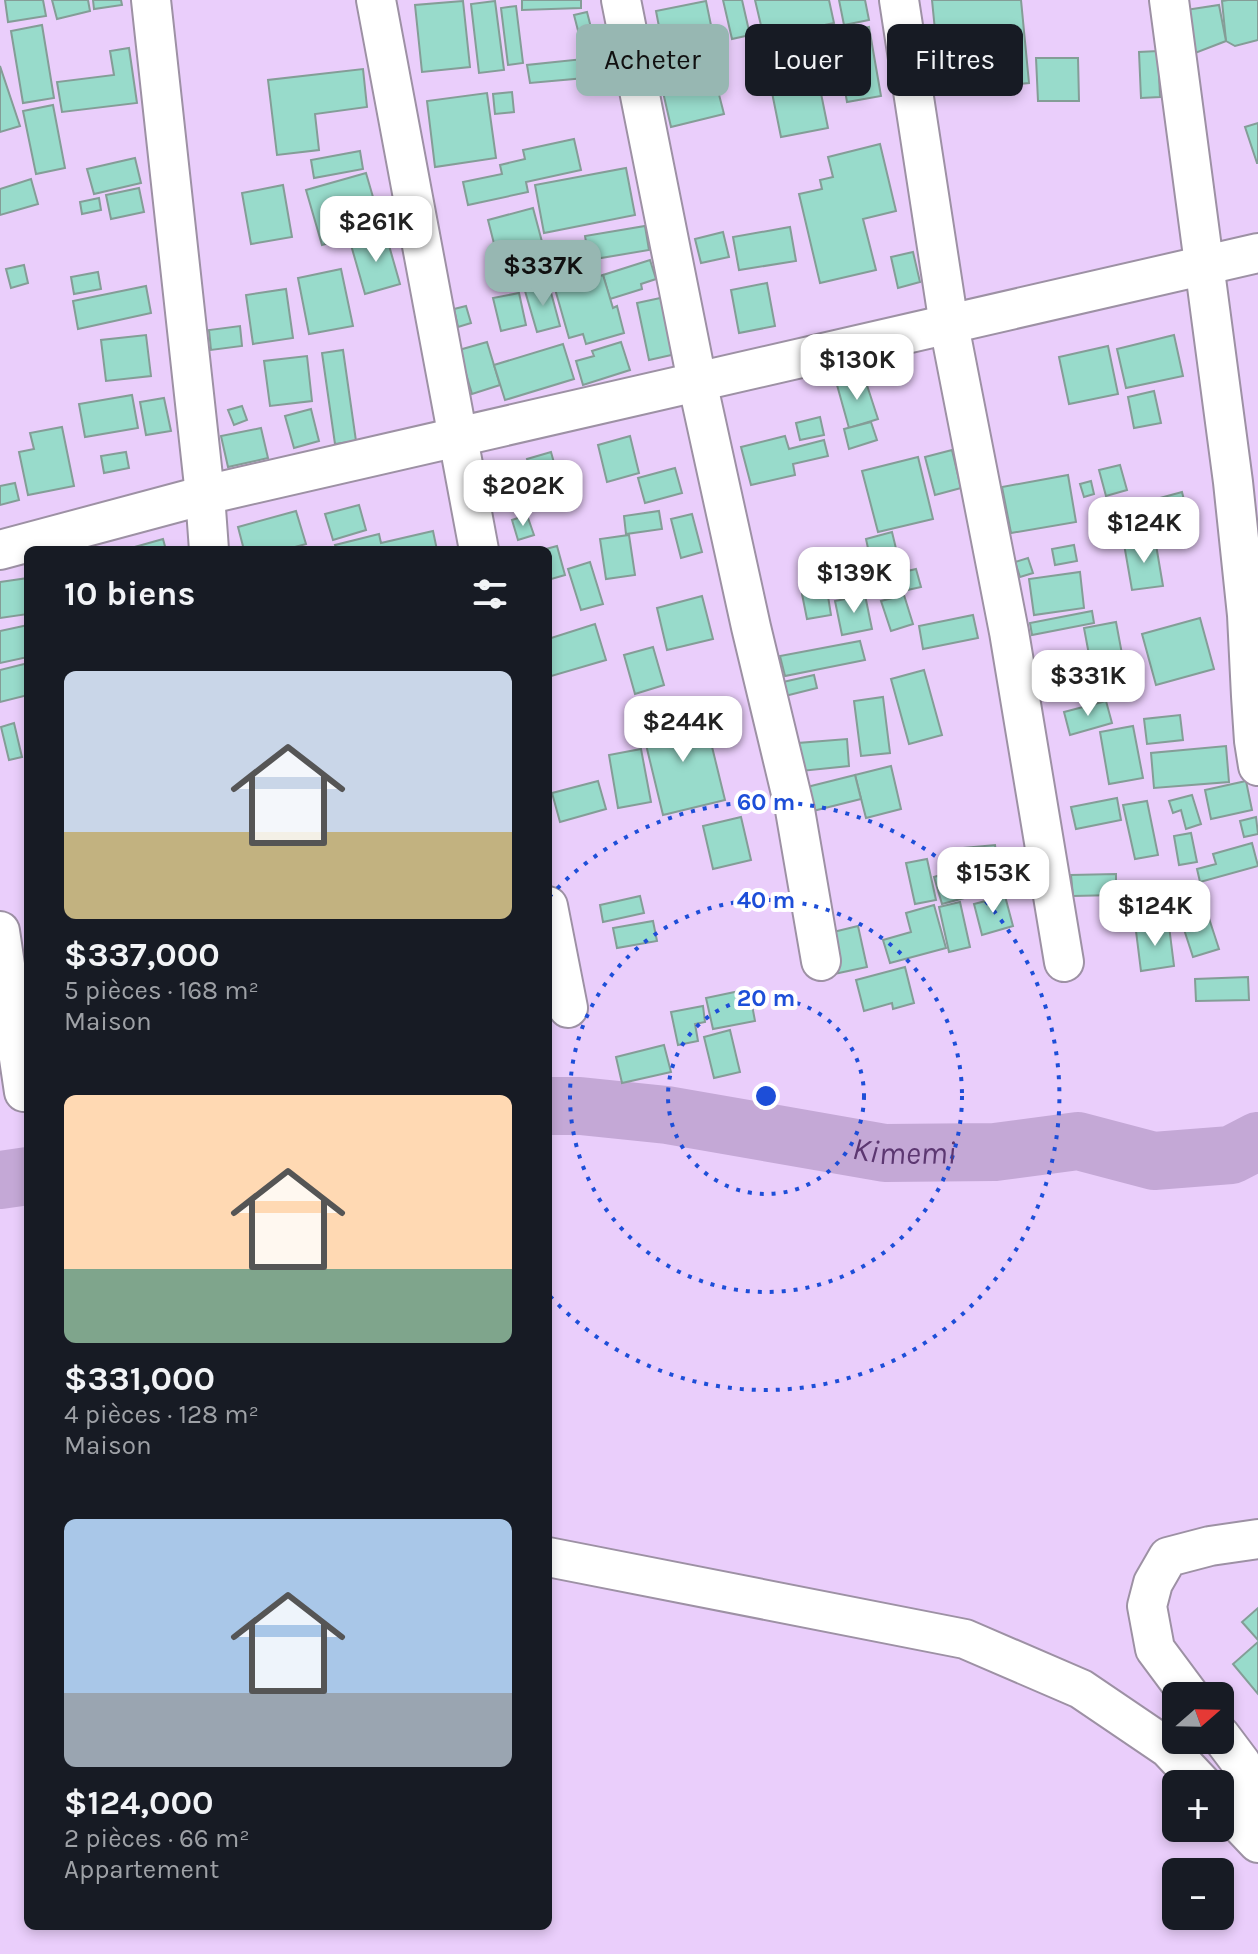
<!DOCTYPE html>
<html lang="fr">
<head>
<meta charset="utf-8">
<style>
	:root { --surface:#171b24; --page:#20242c; --text:#f1f3f6; --muted:#9ea1a6; --accent:#97b7b2 }
	body { margin:0; font-family:Karla,sans-serif; background:var(--page); color:var(--text); height:100vh; display:flex; flex-direction:column; font-size:30px; white-space:nowrap }
	* { box-sizing:border-box; margin:0 }
	p { font-size:26px; color:var(--muted) }
	.icon { flex:none; width:44px; height:44px; fill:none; stroke:currentColor; stroke-width:2; stroke-linecap:round; stroke-linejoin:round }
	.map { position:relative; flex:1; overflow:hidden }
	.sheet { position:absolute; left:24px; top:546px; width:528px; height:1384px; display:flex; flex-direction:column; background:var(--surface); border-radius:12px; box-shadow:0 4px 12px #0003 }
	.sheet>* { flex:none }
	.top-card { position:absolute; left:576px; top:24px; width:562px; height:72px; display:flex; gap:16px }
	.needle { width:52px; rotate:70deg }
	.tools { position:absolute; left:1162px; top:1682px; display:grid; gap:16px }
	.tools a { display:grid; place-items:center; width:72px; height:72px; border-radius:12px; background:var(--surface); box-shadow:0 4px 12px #0003; font-size:40px }
	.price { position:absolute; translate:-50% -68px; padding:0 18px; border-radius:16px; background:#fff; color:#222; font-size:26px; line-height:52px; filter:drop-shadow(0 2px 4px #0008) }
	.price::after { content:''; position:absolute; left:50%; top:48px; width:24px; height:18px; margin-left:-12px; background:inherit; clip-path:polygon(0 0,100% 0,50% 100%) }
	.price.selected { background:var(--accent); color:#111 }
	ul { padding:0; list-style:none }
	li { display:grid; align-content:center; gap:16px; height:424px; padding:0 40px }
	li span { display:grid; place-items:center; height:248px; border-radius:12px; color:#555 }
	li>.icon { margin-inline-start:auto }
	span .icon { width:144px; height:144px; fill:#fffc; stroke-width:1 }
	li b { font-size:34px }
	h2 { display:flex; justify-content:space-between; align-items:center; height:96px; padding:0 40px; font-size:34px }
	.pill { padding:0 28px; border-radius:12px; background:var(--surface); box-shadow:0 4px 12px #0003; font-size:28px; line-height:72px }
	.pill.selected { background:var(--accent); color:#111 }
	.map>svg:first-child { display:block }
</style>
</head>
<body>
<div class="map">
<svg width="1258" height="1954" viewBox="0 0 1258 1954">
	<rect width="100%" height="100%" fill="#f8eeff"/>
	<path fill="#eacefb" fill-rule="evenodd" d="M 0,0 L 1258,0 L 1258,1954 L 0,1954 ZM 28,550 L 548,550 L 548,1926 L 28,1926 ZM 1176,1696 L 1220,1696 L 1220,1740 L 1176,1740 ZM 1176,1784 L 1220,1784 L 1220,1828 L 1176,1828 ZM 1176,1872 L 1220,1872 L 1220,1916 L 1176,1916 Z"/>
	<g fill="none" stroke-linecap="round" stroke-linejoin="round">
		<g stroke="#c4a8d6" stroke-width="58">
			<path id="s1" d="M 548,1106 L 580,1106 L 667,1115 L 885,1153 L 995,1152 L 1078,1141 L 1154,1161 L 1231,1155 L 1258,1141"/>
			<polyline points="0,1180 28,1176"/>
		</g>
	</g>
	<g fill="#98dbcb" stroke="#849d97" stroke-width="2">
		<polygon points="5,0 43,0 46,16 8,22"/>
		<polygon points="52,0 88,0 90,11 57,19"/>
		<polygon points="93,0 121,0 122,5 94,9"/>
		<polygon points="522,0 581,0 581,8 522,10"/>
		<polygon points="723,0 742,0 750,35 732,39"/>
		<polygon points="755,0 829,0 834,23 764,38"/>
		<polygon points="839,0 865,0 869,20 844,25"/>
		<polygon points="932,0 1021,0 1029,83 941,91"/>
		<polygon points="1228,0 1258,0 1258,40 1235,46 1226,41 1222,1"/>
		<polygon points="463,1 470,67 422,72 415,5"/>
		<polygon points="495,1 504,70 479,73 471,4"/>
		<polygon points="706,1 719,64 668,74 656,11"/>
		<polygon points="1219,5 1226,41 1190,55 1179,11"/>
		<polygon points="516,6 523,63 508,65 501,8"/>
		<polygon points="587,12 597,51 584,54 574,15"/>
		<polygon points="42,25 54,98 23,103 11,31"/>
		<polygon points="869,27 881,96 847,102 835,33"/>
		<polygon points="129,48 137,103 62,112 57,82 114,75 110,51"/>
		<polygon points="812,49 828,128 781,137 765,58"/>
		<polygon points="1158,51 1160,97 1141,98 1139,52"/>
		<polygon points="1036,58 1078,58 1079,101 1038,101"/>
		<polygon points="583,59 585,78 530,83 527,65"/>
		<polygon points="0,66 20,126 0,132"/>
		<polygon points="363,69 367,107 315,114 319,150 277,155 268,80"/>
		<polygon points="715,79 724,114 671,127 663,92"/>
		<polygon points="512,92 514,112 495,114 493,94"/>
		<polygon points="487,93 496,158 435,167 427,101"/>
		<polygon points="53,105 65,168 36,174 23,111"/>
		<polygon points="1258,123 1258,163 1257,163 1245,127"/>
		<polygon points="574,139 581,170 526,182 528,192 468,205 463,182 502,174 500,165 525,159 523,150"/>
		<polygon points="880,144 896,211 863,219 876,270 820,283 799,194 822,189 820,180 833,177 828,157"/>
		<polygon points="360,151 363,169 314,178 311,160"/>
		<polygon points="135,158 141,183 94,194 87,169"/>
		<polygon points="626,168 635,215 544,233 535,185"/>
		<polygon points="366,173 382,228 322,245 306,190"/>
		<polygon points="31,179 38,204 0,215 0,189"/>
		<polygon points="283,185 292,237 251,244 242,193"/>
		<polygon points="139,188 144,212 111,219 106,195"/>
		<polygon points="99,198 101,210 82,214 80,202"/>
		<polygon points="533,208 549,268 503,279 488,220"/>
		<polygon points="645,226 649,250 589,260 585,236"/>
		<polygon points="790,227 796,261 739,270 733,237"/>
		<polygon points="723,232 729,257 701,263 695,239"/>
		<polygon points="386,235 400,284 365,294 351,245"/>
		<polygon points="913,252 920,282 898,288 891,257"/>
		<polygon points="581,254 585,272 565,276 560,259"/>
		<polygon points="650,260 656,279 641,284 642,289 610,299 603,275"/>
		<polygon points="24,265 28,283 11,288 6,269"/>
		<polygon points="341,269 353,326 309,334 298,278"/>
		<polygon points="98,272 101,289 74,294 71,277"/>
		<polygon points="603,275 613,308 617,306 624,333 586,344 583,334 569,338 555,289"/>
		<polygon points="767,283 775,326 739,333 731,290"/>
		<polygon points="549,285 560,326 537,332 525,291"/>
		<polygon points="146,286 151,313 78,329 73,301"/>
		<polygon points="286,289 293,338 253,344 246,295"/>
		<polygon points="519,293 526,325 501,331 493,298"/>
		<polygon points="665,297 676,354 649,360 637,303"/>
		<polygon points="466,306 471,323 458,327 454,309"/>
		<polygon points="240,326 242,346 211,350 209,330"/>
		<polygon points="146,335 151,376 106,381 101,340"/>
		<polygon points="1174,335 1183,376 1126,388 1117,349"/>
		<polygon points="487,342 500,385 472,394 459,350"/>
		<polygon points="621,342 630,370 583,385 576,361 594,356 592,351"/>
		<polygon points="563,344 574,379 505,400 494,365"/>
		<polygon points="1108,346 1118,394 1069,404 1059,357"/>
		<polygon points="343,350 356,441 335,444 322,353"/>
		<polygon points="307,356 312,401 270,406 264,361"/>
		<polygon points="864,376 878,419 849,428 837,385"/>
		<polygon points="1154,391 1161,423 1134,428 1128,397"/>
		<polygon points="132,395 138,428 85,437 79,404"/>
		<polygon points="164,398 171,431 146,435 140,402"/>
		<polygon points="242,406 247,420 234,425 228,410"/>
		<polygon points="311,409 319,441 294,448 285,416"/>
		<polygon points="820,417 824,435 800,440 796,423"/>
		<polygon points="871,422 877,440 849,449 844,429"/>
		<polygon points="62,427 74,486 28,495 19,452 34,449 30,433"/>
		<polygon points="261,428 268,458 228,467 221,436"/>
		<polygon points="630,436 639,473 607,482 598,445"/>
		<polygon points="785,436 789,449 824,440 828,456 793,464 795,475 751,485 741,447"/>
		<polygon points="952,450 961,488 935,495 925,457"/>
		<polygon points="126,452 129,468 104,473 101,456"/>
		<polygon points="551,452 561,488 538,495 527,459"/>
		<polygon points="918,457 933,519 878,532 862,471"/>
		<polygon points="1120,465 1127,490 1106,496 1099,470"/>
		<polygon points="675,468 682,493 645,503 638,478"/>
		<polygon points="1068,475 1076,522 1011,533 1002,487"/>
		<polygon points="1091,481 1094,494 1084,497 1080,484"/>
		<polygon points="15,483 19,500 0,505 0,486"/>
		<polygon points="1182,492 1186,508 1164,514 1160,498"/>
		<polygon points="1149,500 1153,520 1134,525 1129,504"/>
		<polygon points="359,505 366,530 333,540 325,514"/>
		<polygon points="296,511 306,544 284,550 244,550 238,527"/>
		<polygon points="659,511 662,529 626,534 624,516"/>
		<polygon points="692,514 702,552 681,558 671,519"/>
		<polygon points="527,515 534,535 518,540 512,520"/>
		<polygon points="433,531 437,550 337,550 335,545 379,534 381,543"/>
		<polygon points="892,532 899,561 872,567 866,539"/>
		<polygon points="629,535 635,575 606,579 600,539"/>
		<polygon points="163,539 166,550 124,550"/>
		<polygon points="1155,539 1163,586 1132,590 1124,544"/>
		<polygon points="1074,545 1077,561 1055,565 1052,549"/>
		<polygon points="557,546 565,575 548,580 548,550 542,550"/>
		<polygon points="1028,558 1033,573 1020,577 1015,562"/>
		<polygon points="590,562 603,604 581,610 568,569"/>
		<polygon points="916,569 921,587 903,591 899,573"/>
		<polygon points="1080,572 1084,608 1034,615 1029,579"/>
		<polygon points="28,578 28,614 0,618 0,582"/>
		<polygon points="827,590 831,615 807,619 802,594"/>
		<polygon points="865,595 872,629 842,635 835,601"/>
		<polygon points="904,595 913,624 891,631 881,601"/>
		<polygon points="702,596 713,639 667,650 657,608"/>
		<polygon points="1092,611 1094,623 1032,635 1030,623"/>
		<polygon points="973,615 978,638 923,649 919,626"/>
		<polygon points="1200,618 1214,669 1156,685 1142,634"/>
		<polygon points="1116,622 1125,670 1093,676 1084,628"/>
		<polygon points="595,624 606,660 548,677 548,639"/>
		<polygon points="28,625 28,657 0,663 0,631"/>
		<polygon points="860,641 865,660 785,676 780,656"/>
		<polygon points="653,647 664,685 635,694 624,655"/>
		<polygon points="28,663 28,695 0,702 0,670"/>
		<polygon points="924,670 942,735 909,744 891,679"/>
		<polygon points="814,675 817,688 785,696 783,682"/>
		<polygon points="883,697 890,753 861,756 854,701"/>
		<polygon points="1106,701 1112,723 1070,735 1064,712"/>
		<polygon points="704,714 725,800 663,815 642,728"/>
		<polygon points="1180,715 1183,740 1147,744 1144,719"/>
		<polygon points="14,723 22,757 9,760 1,727"/>
		<polygon points="1133,726 1143,778 1109,784 1100,732"/>
		<polygon points="847,739 849,766 801,771 798,743"/>
		<polygon points="1226,746 1229,782 1154,788 1151,753"/>
		<polygon points="641,749 651,802 618,808 609,755"/>
		<polygon points="891,766 901,809 866,818 855,775"/>
		<polygon points="855,775 861,799 813,811 807,787"/>
		<polygon points="598,781 606,809 560,822 552,793"/>
		<polygon points="1246,781 1252,810 1211,819 1205,790"/>
		<polygon points="1192,795 1201,824 1186,829 1181,810 1173,813 1169,801"/>
		<polygon points="1117,798 1121,820 1076,829 1071,807"/>
		<polygon points="1147,801 1158,855 1135,859 1123,805"/>
		<polygon points="741,817 751,860 713,869 703,826"/>
		<polygon points="1256,817 1258,834 1244,837 1240,821"/>
		<polygon points="1191,833 1197,862 1179,865 1174,836"/>
		<polygon points="1252,843 1258,866 1200,882 1197,869 1216,864 1213,854"/>
		<polygon points="995,845 1001,889 970,892 964,848"/>
		<polygon points="927,859 936,900 915,904 906,863"/>
		<polygon points="960,869 968,897 942,904 934,877"/>
		<polygon points="1116,874 1116,895 1073,896 1071,875"/>
		<polygon points="640,896 644,913 603,922 600,905"/>
		<polygon points="1005,896 1013,926 982,935 974,904"/>
		<polygon points="1174,900 1177,925 1136,931 1132,905"/>
		<polygon points="960,902 970,947 949,952 939,907"/>
		<polygon points="1204,903 1219,949 1193,957 1178,911"/>
		<polygon points="934,905 946,948 890,963 883,940 911,932 906,913"/>
		<polygon points="653,921 657,941 617,948 613,928"/>
		<polygon points="858,926 867,967 834,974 825,934"/>
		<polygon points="1169,926 1174,966 1141,971 1136,931"/>
		<polygon points="905,967 914,1003 893,1009 892,1003 864,1011 856,980"/>
		<polygon points="1248,977 1249,1000 1196,1001 1195,979"/>
		<polygon points="749,989 755,1021 713,1029 706,998"/>
		<polygon points="703,1006 705,1022 695,1024 698,1041 678,1045 671,1012"/>
		<polygon points="730,1030 740,1072 714,1078 704,1037"/>
		<polygon points="664,1045 671,1072 622,1083 616,1057"/>
		<polygon points="1258,1608 1258,1640 1242,1622"/>
		<polygon points="1258,1642 1258,1694 1233,1664"/>
	</g>
	<g fill="none" stroke-linecap="round" stroke-linejoin="round">
		<g stroke="#9d91a4" stroke-width="42">
			<g id="minor">
				<polyline points="151,0 205,495 209,550"/>
				<polyline points="376,0 479,550"/>
				<polyline points="621,0 697,381 751,627 795,810 821,961"/>
				<polyline points="899,0 949,325 1009,632 1064,962"/>
				<polyline points="1169,0 1233,482 1247,615 1251,696 1254,741 1258,766"/>
				<polyline points="0,550 205,495 1258,253"/>
				<polyline points="548,906 568,1008"/>
				<polyline points="0,931 24,1092"/>
				<polyline points="548,1557 965,1639 1081,1689 1168,1748 1202,1784"/>
				<polyline points="1190,1696 1155,1649 1147,1606 1153,1583 1168,1557 1210,1546 1258,1539"/>
				<polyline points="1220,1735 1241,1763 1258,1797"/>
				<polyline points="1220,1803 1258,1843"/>
			</g>
		</g>
		<use href="#minor" stroke="#fff" stroke-width="38"/>
	</g>
	<g fill="none" stroke="#1d4ed8" stroke-width="4" stroke-dasharray="4 8">
		<circle cx="766" cy="1096" r="98"/>
		<circle cx="766" cy="1096" r="196"/>
		<path d="M549 897A294 294 0 1 1 549 1295"/>
	</g>
	<g text-anchor="middle" dominant-baseline="central" stroke-width="8" stroke-linejoin="round" paint-order="stroke">
		<g font-size="32" font-style="italic" fill="#5c3771" stroke="#fff">
			<text stroke="none"><textPath href="#s1" startOffset="360">Kimemi</textPath></text>
		</g>
	</g>
	<circle cx="766" cy="1096" r="12" fill="#1d4ed8" stroke="#fff" stroke-width="4"/>
	<g font-size="24" text-anchor="middle" font-weight="bold" fill="#1d4ed8" stroke="#fff" stroke-width="8" stroke-linejoin="round" paint-order="stroke">
		<text x="766" y="810">60 m</text>
		<text x="766" y="908">40 m</text>
		<text x="766" y="1006">20 m</text>
	</g>
</svg>
<div class="tools">
<a><svg class="needle" viewBox="-14 -14 28 28"><path d="M0-13l5 13h-10z" fill="#e53935"/><path d="M0 13l5-13h-10z" fill="#9ea1a6"/></svg></a>
<a>+</a>
<a>−</a>
</div>
<b class="price" style="left:376px;top:264px">$261K</b>
<b class="price selected" style="left:543px;top:308px">$337K</b>
<b class="price" style="left:857px;top:402px">$130K</b>
<b class="price" style="left:523px;top:528px">$202K</b>
<b class="price" style="left:1144px;top:565px">$124K</b>
<b class="price" style="left:854px;top:615px">$139K</b>
<b class="price" style="left:1088px;top:718px">$331K</b>
<b class="price" style="left:683px;top:764px">$244K</b>
<b class="price" style="left:993px;top:915px">$153K</b>
<b class="price" style="left:1155px;top:948px">$124K</b>
<div class="top-card">
<a class="pill selected">Acheter</a>
<a class="pill">Louer</a>
<a class="pill">Filtres</a>
</div>
<section class="sheet">
<h2>10 biens<svg class="icon" aria-label="filters" viewBox="0 0 24 24"><path d="M4 7h16M4 17h16"/><circle cx="9" cy="7" r="2"/><circle cx="15" cy="17" r="2"/></svg></h2>
<ul>
<li><span style="background:linear-gradient(#c9d6e8 65%,#c2b280 0)"><svg class="icon" aria-label="home" viewBox="0 0 24 24"><path d="M3 11l9-7 9 7M6 9v11h12V9"/></svg></span><div><b>$337,000</b><p>5 pièces · 168 m²</p><p>Maison</p></div></li>
<li><span style="background:linear-gradient(#ffd9b3 70%,#7fa58c 0)"><svg class="icon" aria-label="home" viewBox="0 0 24 24"><path d="M3 11l9-7 9 7M6 9v11h12V9"/></svg></span><div><b>$331,000</b><p>4 pièces · 128 m²</p><p>Maison</p></div></li>
<li><span style="background:linear-gradient(#a9c7e8 70%,#9aa5b1 0)"><svg class="icon" aria-label="home" viewBox="0 0 24 24"><path d="M3 11l9-7 9 7M6 9v11h12V9"/></svg></span><div><b>$124,000</b><p>2 pièces · 66 m²</p><p>Appartement</p></div></li>
</ul>
</section>
</div>
</body>
</html>
